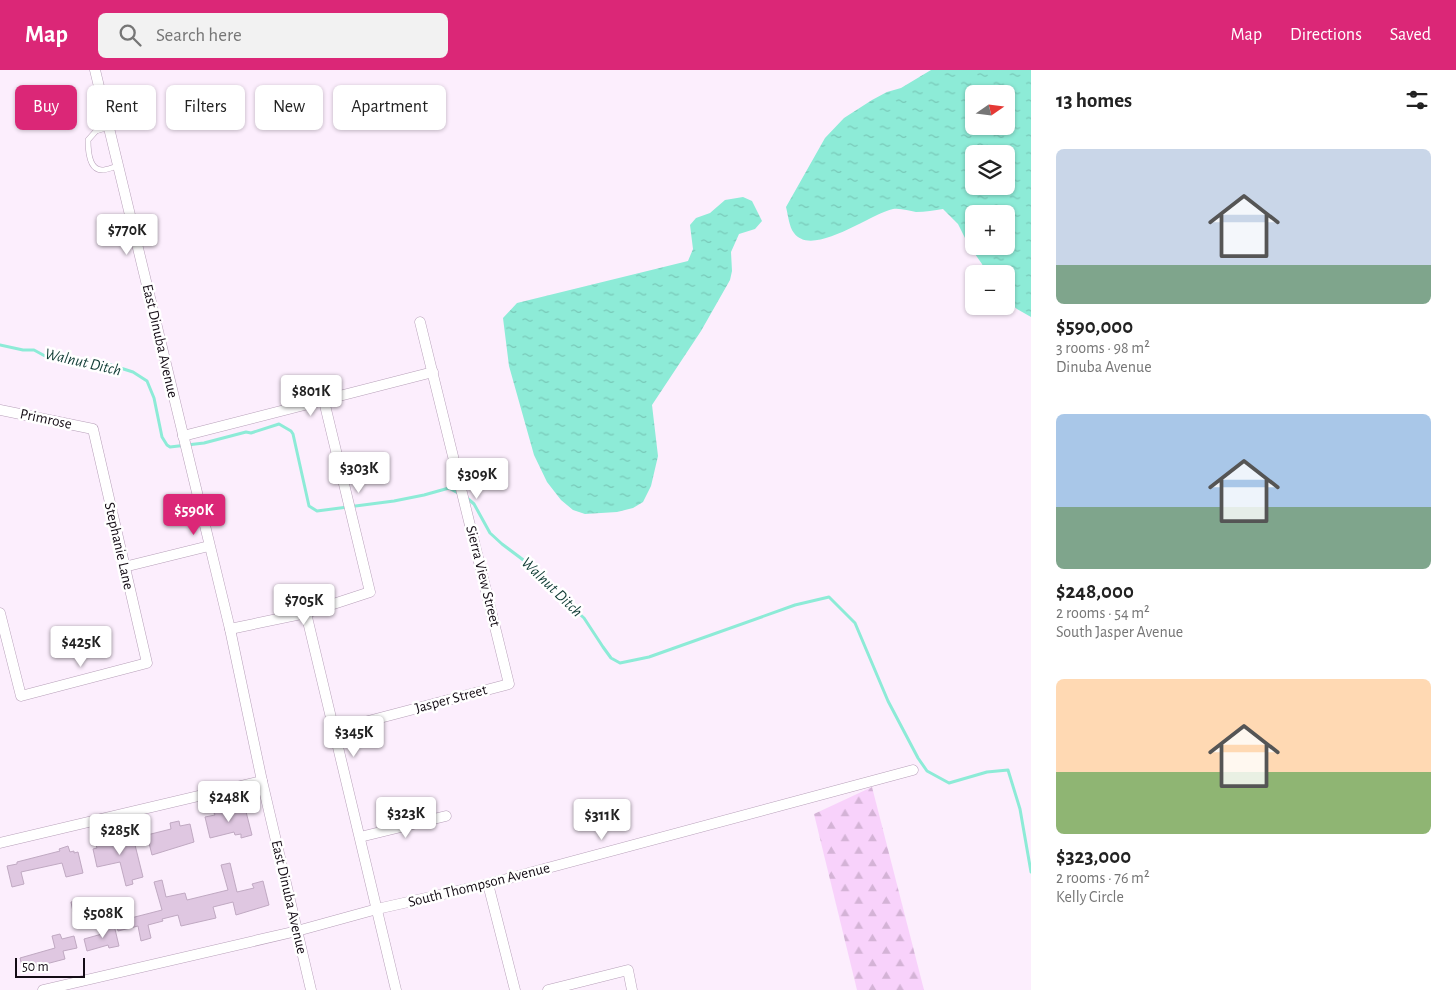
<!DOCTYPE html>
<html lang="en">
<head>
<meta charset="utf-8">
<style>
	:root { --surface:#fff; --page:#f2f2f2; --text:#222; --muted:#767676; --accent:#db2777 }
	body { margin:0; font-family:"Alegreya Sans",sans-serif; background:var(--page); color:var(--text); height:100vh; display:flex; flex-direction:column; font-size:19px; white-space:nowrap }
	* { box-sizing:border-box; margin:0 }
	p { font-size:16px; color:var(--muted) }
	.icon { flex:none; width:28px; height:28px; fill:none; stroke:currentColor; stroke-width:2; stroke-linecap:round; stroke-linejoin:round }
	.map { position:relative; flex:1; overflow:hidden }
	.panel { display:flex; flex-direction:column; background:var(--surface); width:425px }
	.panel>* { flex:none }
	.hud { position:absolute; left:15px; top:15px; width:475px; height:45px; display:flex; gap:10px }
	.needle { width:32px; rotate:76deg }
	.fabs { position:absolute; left:965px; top:15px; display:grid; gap:10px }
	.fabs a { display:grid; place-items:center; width:50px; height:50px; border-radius:8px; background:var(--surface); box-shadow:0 1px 4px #0004; font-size:25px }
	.scale { position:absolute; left:15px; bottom:12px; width:70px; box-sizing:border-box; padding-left:5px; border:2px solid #140c15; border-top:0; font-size:14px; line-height:18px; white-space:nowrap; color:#140c15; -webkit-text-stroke:4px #fff; paint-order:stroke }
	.price { position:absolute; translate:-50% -42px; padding:0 11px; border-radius:5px; background:#fff; color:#222; font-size:16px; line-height:32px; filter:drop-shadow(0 1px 2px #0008) }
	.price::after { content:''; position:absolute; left:50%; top:30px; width:15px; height:11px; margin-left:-8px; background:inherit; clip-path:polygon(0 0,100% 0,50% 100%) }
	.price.on { background:var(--accent); color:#fff }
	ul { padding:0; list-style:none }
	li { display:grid; align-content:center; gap:10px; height:265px; padding:0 25px }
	li span { display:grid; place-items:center; height:155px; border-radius:8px; color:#555 }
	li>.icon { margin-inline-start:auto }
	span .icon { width:90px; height:90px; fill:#fffc; stroke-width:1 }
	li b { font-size:21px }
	h2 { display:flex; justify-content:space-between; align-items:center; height:60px; padding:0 25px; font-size:21px }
	.pill { padding:0 18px; border-radius:8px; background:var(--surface); box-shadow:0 1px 4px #0004; font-size:18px; line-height:45px }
	.pill.on { background:var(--accent); color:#fff }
	header { display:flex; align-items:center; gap:30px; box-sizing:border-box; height:70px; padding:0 25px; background:var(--accent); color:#fff }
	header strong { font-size:24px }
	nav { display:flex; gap:28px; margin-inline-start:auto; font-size:18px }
	.search { width:350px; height:45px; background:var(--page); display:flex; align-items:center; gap:12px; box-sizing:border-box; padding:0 18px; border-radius:8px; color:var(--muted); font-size:19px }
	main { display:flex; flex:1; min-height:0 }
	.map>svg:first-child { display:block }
</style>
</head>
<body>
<header>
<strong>Map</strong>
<div class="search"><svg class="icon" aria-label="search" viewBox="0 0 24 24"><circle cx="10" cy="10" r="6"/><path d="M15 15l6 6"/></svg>Search here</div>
<nav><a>Map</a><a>Directions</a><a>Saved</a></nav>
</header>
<main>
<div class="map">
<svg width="1031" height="920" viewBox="0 0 1031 920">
	<defs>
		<pattern id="forest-firs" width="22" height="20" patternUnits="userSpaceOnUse" patternTransform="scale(1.25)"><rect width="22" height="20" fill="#f8d2fb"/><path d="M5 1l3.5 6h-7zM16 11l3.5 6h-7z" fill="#d4b3d6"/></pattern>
		<pattern id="water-ripples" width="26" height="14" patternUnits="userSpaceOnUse" patternTransform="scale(1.25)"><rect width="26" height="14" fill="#8debd7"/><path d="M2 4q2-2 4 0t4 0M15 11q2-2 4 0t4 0" fill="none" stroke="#79c8b8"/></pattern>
	</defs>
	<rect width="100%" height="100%" fill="#fceefd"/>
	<polygon fill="url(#forest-firs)" points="872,717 924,920 857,920 814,744"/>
	<g fill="url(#water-ripples)" fill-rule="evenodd">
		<path d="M 931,0 L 1031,0 L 1031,247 L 1017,239 L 1006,230 L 1006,204 L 986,204 L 982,194 L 968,174 L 958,154 L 943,139 C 935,140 925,142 916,142 C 909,141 901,138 893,139 C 870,144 812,188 794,163 C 789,157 788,144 786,137 L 825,68 L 844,48 L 872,30 L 887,22 L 901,18 ZM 974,24 L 1006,24 L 1006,56 L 974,56 ZM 974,84 L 1006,84 L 1006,116 L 974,116 ZM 974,144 L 1006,144 L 1006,176 L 974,176 Z"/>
		<polygon points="743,127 752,131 762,151 755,159 739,164 731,182 732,201 730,210 701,261 652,335 658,386 651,416 643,432 633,438 617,442 585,444 573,440 561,430 547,412 534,385 509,296 503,248 517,233 688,191 693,179 690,155 696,148 710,143 725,130"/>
	</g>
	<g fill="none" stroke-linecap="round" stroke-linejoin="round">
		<g stroke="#8debd7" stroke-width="3">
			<polyline points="0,275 23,280 34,280 45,286 79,289 102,295 111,295 133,302 147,311 154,328 162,367 167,375 170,377 204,373 246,362 251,363 279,354 291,361 293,364 309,436 317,441 394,431 424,425 449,418 458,423"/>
			<polyline points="466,427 474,434 490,463 502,474 542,504 574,539 584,548 603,577 611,588 620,593 649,587 795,535 829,527 855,553 888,631 918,688 927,701 949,713 987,702 1008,700 1020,739 1031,802"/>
		</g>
	</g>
	<g fill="#dfc7e1" stroke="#c0a9c2">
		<polygon points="244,734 252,765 241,768 241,764 235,765 234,762 210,768 205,747 215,745 214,743"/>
		<polygon points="179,751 180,756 190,754 194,772 152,785 147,765 171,759 170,753"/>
		<polygon points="132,763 143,807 132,810 133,814 126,816 120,792 97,797 93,779 97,778 96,775 100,774 99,768 108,766 109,769"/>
		<polygon points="68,776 70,782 74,781 74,783 78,782 83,803 66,807 62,793 21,802 24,814 12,817 7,796 17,794 17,792 60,781 59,779"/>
		<polygon points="230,793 237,822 254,818 252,814 263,811 269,835 236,845 233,832 213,837 216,848 181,856 178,845 162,849 163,851 148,855 151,868 141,871 138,856 118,861 113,839 128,835 131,848 162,840 154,812 162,810 166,827 185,823 187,830 228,820 221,795"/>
		<polygon points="83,829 85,839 73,842 71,832"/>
		<polygon points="114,855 119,876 109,878 108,875 87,881 84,869 102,864 100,859"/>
		<polygon points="60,864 62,869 74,866 77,878 63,881 65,889 23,900 20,888 55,878 52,866"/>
	</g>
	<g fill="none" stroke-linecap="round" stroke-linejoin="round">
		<g stroke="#b7a0b9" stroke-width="6">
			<path id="lane" d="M 109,57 L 96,61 L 88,70 C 88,80 89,100 102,100 C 107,100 113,97 118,96"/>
		</g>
		<g stroke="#b7a0b9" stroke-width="11">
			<g id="street">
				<polyline points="95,0 230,559 262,711 311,920"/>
				<polyline points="0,340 93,359 147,593 21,626 0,543"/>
				<polyline points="183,366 433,302"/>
				<polyline points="124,497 209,476"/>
				<polyline points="306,543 396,920"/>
				<polyline points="230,559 306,543 370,522 324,331"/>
				<polyline points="334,660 509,614 420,252"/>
				<polyline points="360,767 446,746"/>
				<polyline points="0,773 262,711"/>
				<polyline points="488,814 515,920"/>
				<polyline points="43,920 297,861 377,839 488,814 913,700"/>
				<polyline points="548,920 628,900 632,920"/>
			</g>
		</g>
		<use href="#lane" stroke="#fff" stroke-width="5"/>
		<use href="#street" stroke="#fff" stroke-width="10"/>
	</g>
	<g text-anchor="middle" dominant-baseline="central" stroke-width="5" stroke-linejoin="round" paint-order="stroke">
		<g font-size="15" fill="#140c15" stroke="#fff">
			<text transform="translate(160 271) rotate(77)">East Dinuba Avenue</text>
			<text transform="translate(46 349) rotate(12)">Primrose</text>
			<text transform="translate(119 476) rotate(77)">Stephanie Lane</text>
			<text transform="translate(483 506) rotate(76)">Sierra View Street</text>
			<text transform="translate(451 629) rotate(-15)">Jasper Street</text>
			<text transform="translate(479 815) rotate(-14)">South Thompson Avenue</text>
			<text transform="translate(289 827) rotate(77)">East Dinuba Avenue</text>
		</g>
		<g font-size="16" font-style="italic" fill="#0f3b34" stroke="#fff">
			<text transform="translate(83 292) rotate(13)">Walnut Ditch</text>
			<text transform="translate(552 517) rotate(44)">Walnut Ditch</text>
		</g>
	</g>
</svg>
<div class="fabs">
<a><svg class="needle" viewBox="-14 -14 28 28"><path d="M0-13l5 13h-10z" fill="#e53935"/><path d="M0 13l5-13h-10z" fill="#767676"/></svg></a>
<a><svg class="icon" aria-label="layers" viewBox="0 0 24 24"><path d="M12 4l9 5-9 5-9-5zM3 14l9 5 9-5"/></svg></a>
<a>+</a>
<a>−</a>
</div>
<div class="scale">50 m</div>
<b class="price" style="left:127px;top:186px">$770K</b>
<b class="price" style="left:311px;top:347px">$801K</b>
<b class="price" style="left:359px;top:424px">$303K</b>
<b class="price" style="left:477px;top:430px">$309K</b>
<b class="price on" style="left:194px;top:466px">$590K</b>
<b class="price" style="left:304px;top:556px">$705K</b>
<b class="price" style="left:81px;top:598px">$425K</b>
<b class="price" style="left:354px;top:688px">$345K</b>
<b class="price" style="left:229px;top:753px">$248K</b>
<b class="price" style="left:406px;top:769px">$323K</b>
<b class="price" style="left:602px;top:771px">$311K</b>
<b class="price" style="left:120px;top:786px">$285K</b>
<b class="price" style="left:103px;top:869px">$508K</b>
<div class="hud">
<a class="pill on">Buy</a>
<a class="pill">Rent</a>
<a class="pill">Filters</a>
<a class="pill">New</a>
<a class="pill">Apartment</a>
</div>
</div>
<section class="panel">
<h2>13 homes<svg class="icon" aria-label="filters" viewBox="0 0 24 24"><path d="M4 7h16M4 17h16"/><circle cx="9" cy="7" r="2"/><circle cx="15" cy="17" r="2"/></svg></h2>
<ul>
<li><span style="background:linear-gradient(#c9d6e8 75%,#7fa58c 0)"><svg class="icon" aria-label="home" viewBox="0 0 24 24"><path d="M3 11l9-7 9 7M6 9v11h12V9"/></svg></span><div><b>$590,000</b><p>3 rooms · 98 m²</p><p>Dinuba Avenue</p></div></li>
<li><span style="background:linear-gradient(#a9c7e8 60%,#7fa58c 0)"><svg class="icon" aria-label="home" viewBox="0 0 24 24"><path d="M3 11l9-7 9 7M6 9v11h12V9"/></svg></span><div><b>$248,000</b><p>2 rooms · 54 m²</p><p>South Jasper Avenue</p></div></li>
<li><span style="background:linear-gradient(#ffd9b3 60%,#8fb573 0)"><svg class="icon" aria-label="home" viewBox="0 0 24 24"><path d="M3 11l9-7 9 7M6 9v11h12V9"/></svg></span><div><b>$323,000</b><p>2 rooms · 76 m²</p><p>Kelly Circle</p></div></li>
</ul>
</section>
</main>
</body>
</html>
